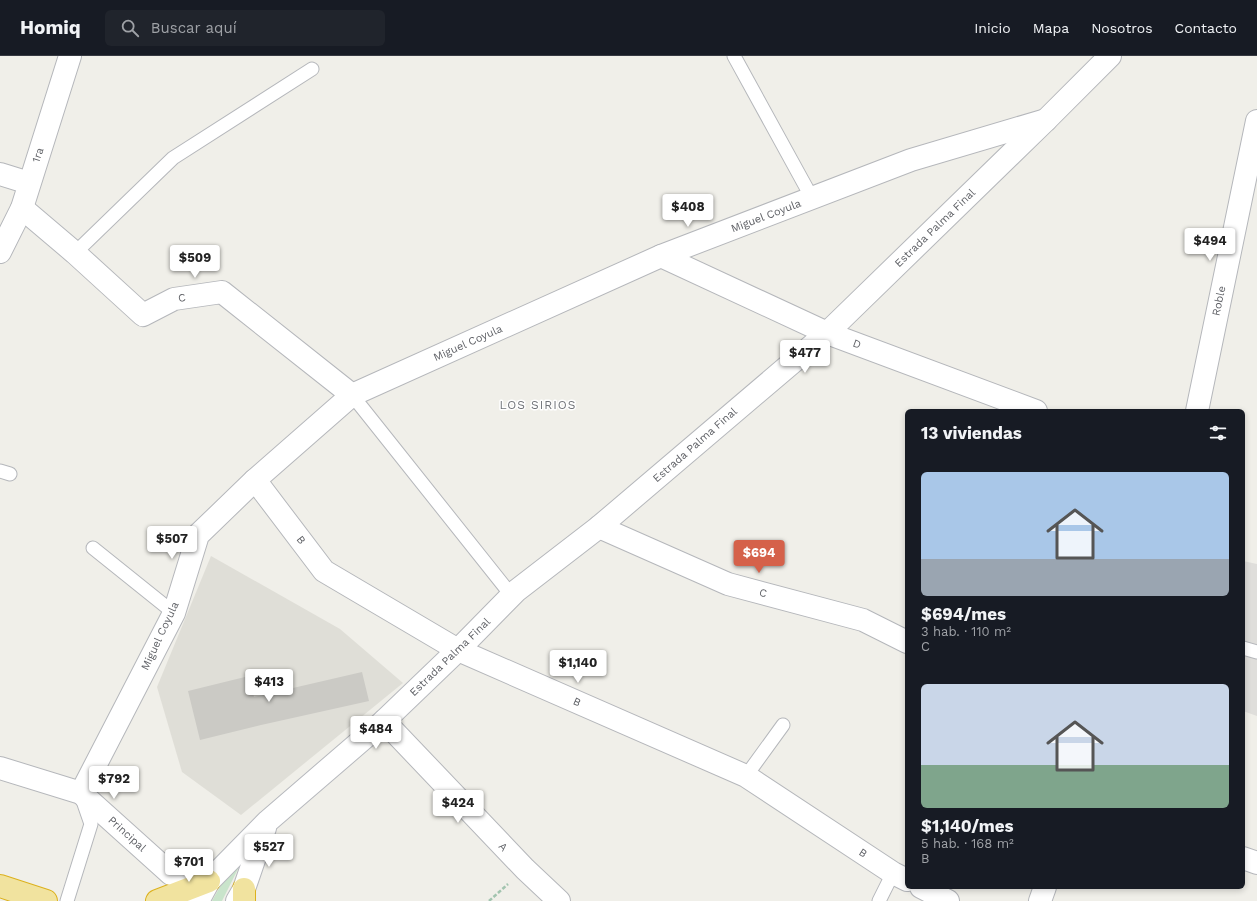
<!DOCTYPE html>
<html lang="es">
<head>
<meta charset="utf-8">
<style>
	:root { --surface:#171b24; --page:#20242c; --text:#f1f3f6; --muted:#9ea1a6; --line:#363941; --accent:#d5614a }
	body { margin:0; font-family:"Work Sans",sans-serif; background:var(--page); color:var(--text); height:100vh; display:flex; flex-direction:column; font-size:15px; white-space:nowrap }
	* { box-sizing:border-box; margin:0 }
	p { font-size:13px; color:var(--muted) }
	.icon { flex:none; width:22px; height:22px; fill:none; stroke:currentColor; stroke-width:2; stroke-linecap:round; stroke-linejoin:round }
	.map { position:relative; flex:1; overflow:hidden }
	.panel { position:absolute; left:905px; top:353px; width:340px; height:480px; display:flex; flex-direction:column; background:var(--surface); border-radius:6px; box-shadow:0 2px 6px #0003 }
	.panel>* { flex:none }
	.price { position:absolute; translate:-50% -34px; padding:0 9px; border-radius:4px; background:#fff; color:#222; font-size:13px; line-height:26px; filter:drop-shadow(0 1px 2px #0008) }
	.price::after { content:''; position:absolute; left:50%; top:24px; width:12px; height:9px; margin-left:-6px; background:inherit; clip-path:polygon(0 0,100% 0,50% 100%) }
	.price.on { background:var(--accent); color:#fff }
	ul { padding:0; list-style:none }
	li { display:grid; align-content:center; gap:8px; height:212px; padding:0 16px }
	li span { display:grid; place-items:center; height:124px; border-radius:6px; color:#555 }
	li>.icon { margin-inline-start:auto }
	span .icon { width:72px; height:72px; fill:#fffc; stroke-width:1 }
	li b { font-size:17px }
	h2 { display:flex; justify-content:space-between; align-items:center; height:48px; padding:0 16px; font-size:17px }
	header { display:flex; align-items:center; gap:24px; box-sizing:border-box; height:56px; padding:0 20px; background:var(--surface); border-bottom:1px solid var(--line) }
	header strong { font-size:19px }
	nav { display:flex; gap:22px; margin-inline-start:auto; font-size:14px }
	.search { width:280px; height:36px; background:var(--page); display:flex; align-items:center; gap:10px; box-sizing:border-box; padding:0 14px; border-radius:6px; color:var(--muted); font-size:15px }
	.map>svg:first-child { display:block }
</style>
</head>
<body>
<header>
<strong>Homiq</strong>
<div class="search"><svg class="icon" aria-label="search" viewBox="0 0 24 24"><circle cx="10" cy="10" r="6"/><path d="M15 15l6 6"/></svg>Buscar aquí</div>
<nav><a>Inicio</a><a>Mapa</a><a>Nosotros</a><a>Contacto</a></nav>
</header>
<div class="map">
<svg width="1257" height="845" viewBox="0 0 1257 845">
	<rect width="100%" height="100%" fill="#f0efe9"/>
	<polygon fill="#dfdedb" points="1243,505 1257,508 1257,660 1243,655"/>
	<polygon fill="#dfded7" points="211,500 340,573 403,627 241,759 182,716 157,631"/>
	<polygon fill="#c9e4cb" points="246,797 222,845 212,845 226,820"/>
	<polygon fill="#cbcac5" points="362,616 369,645 261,669 200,684 188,635 249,620 254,641"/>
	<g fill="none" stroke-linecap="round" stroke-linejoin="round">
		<g stroke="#b5b7bb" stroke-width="15">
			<g id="lane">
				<polyline points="734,0 812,142"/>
				<polyline points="75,197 173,102 312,13"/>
				<polyline points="352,339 512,540"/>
				<polyline points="0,415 10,418"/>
				<polyline points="93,492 174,557"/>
				<polyline points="1243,592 1257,596"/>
				<polyline points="746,720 783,669"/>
				<polyline points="67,845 91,768 82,742"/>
				<polyline points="879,845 893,817"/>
			</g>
		</g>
		<g stroke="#b5b7bb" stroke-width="24">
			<g id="street">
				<polyline points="0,118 29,127"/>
				<polyline points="22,152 75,197 143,259 174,243 222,236 352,339"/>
				<polyline points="0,196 22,152 70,0"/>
				<polyline points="661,200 827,277 1036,355"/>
				<polyline points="1197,355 1257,65"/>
				<polyline points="255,424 324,515 458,594 746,720 893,817 907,824"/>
				<polyline points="599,471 728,528 863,564 907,586"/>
				<polyline points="458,594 516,535 599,471 827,277 1046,64 1110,0"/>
				<polyline points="384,665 525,813 559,845"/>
				<polyline points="0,712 81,737 171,818 209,825"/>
				<polyline points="81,737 174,557 198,479 255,424 352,339 661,200 911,104 1046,64"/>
				<polyline points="1243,802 1257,807"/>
				<polyline points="921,831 948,845"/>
				<polyline points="1040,845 1045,831"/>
			</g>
		</g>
		<g stroke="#b7b9be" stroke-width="24">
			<g id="secondary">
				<polyline points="198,845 209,825 268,765 384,665 458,594"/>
				<polyline points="237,845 244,833 265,772"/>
			</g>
		</g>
		<g stroke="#dcb11d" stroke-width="24">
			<g id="highway">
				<polyline points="0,830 46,845"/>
				<polyline points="157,845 209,825"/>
				<polyline points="244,845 244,833"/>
			</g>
		</g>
		<polyline stroke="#a2c4af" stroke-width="2.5" stroke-dasharray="4 2" stroke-linecap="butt" points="489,845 508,828"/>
		<use href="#lane" stroke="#fff" stroke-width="13"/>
		<use href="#street" stroke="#fff" stroke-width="22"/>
		<use href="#secondary" stroke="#fff" stroke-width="22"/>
		<use href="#highway" stroke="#f1e39f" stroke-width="22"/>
	</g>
	<g text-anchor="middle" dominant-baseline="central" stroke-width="3" stroke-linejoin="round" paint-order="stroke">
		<g font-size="11" fill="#606267" stroke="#fff">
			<text transform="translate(38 99) rotate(-72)">1ra</text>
			<text transform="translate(766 160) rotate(-21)">Miguel Coyula</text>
			<text transform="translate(935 172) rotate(-44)">Estrada Palma Final</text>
			<text transform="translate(182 242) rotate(-9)">C</text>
			<text transform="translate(1219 245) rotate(-78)">Roble</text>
			<text transform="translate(468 287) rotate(-24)">Miguel Coyula</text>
			<text transform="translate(857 288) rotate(20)">D</text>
			<text transform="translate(695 389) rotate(-41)">Estrada Palma Final</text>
			<text transform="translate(301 484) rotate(53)">B</text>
			<text transform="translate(763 537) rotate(15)">C</text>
			<text transform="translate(160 580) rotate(-65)">Miguel Coyula</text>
			<text transform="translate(450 601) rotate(-44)">Estrada Palma Final</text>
			<text transform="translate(577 646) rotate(24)">B</text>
			<text transform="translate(127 778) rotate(42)">Principal</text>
			<text transform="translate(503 791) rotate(47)">A</text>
			<text transform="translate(863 797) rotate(33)">B</text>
		</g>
		<g font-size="12" letter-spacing="1" fill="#717479" stroke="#fff">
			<text x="538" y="349">LOS SIRIOS</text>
		</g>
	</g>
</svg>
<b class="price" style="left:688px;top:172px">$408</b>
<b class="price" style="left:1210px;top:206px">$494</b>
<b class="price" style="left:195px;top:223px">$509</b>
<b class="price" style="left:805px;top:318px">$477</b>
<b class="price" style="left:172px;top:504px">$507</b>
<b class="price on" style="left:759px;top:518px">$694</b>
<b class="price" style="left:578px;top:628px">$1,140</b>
<b class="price" style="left:269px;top:647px">$413</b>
<b class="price" style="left:376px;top:694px">$484</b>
<b class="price" style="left:114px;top:744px">$792</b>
<b class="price" style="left:458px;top:768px">$424</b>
<b class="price" style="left:269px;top:812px">$527</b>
<b class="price" style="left:189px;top:827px">$701</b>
<section class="panel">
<h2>13 viviendas<svg class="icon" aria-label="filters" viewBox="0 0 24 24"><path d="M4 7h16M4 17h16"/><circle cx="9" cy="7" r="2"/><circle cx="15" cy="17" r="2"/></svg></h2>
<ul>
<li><span style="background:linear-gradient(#a9c7e8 70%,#9aa5b1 0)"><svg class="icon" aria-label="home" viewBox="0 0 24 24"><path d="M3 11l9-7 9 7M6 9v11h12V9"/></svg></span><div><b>$694/mes</b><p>3 hab. · 110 m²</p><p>C</p></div></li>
<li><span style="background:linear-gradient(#c9d6e8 65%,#7fa58c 0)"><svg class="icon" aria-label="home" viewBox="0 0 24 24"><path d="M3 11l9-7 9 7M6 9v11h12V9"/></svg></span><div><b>$1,140/mes</b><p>5 hab. · 168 m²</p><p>B</p></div></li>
</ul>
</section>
</div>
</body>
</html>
